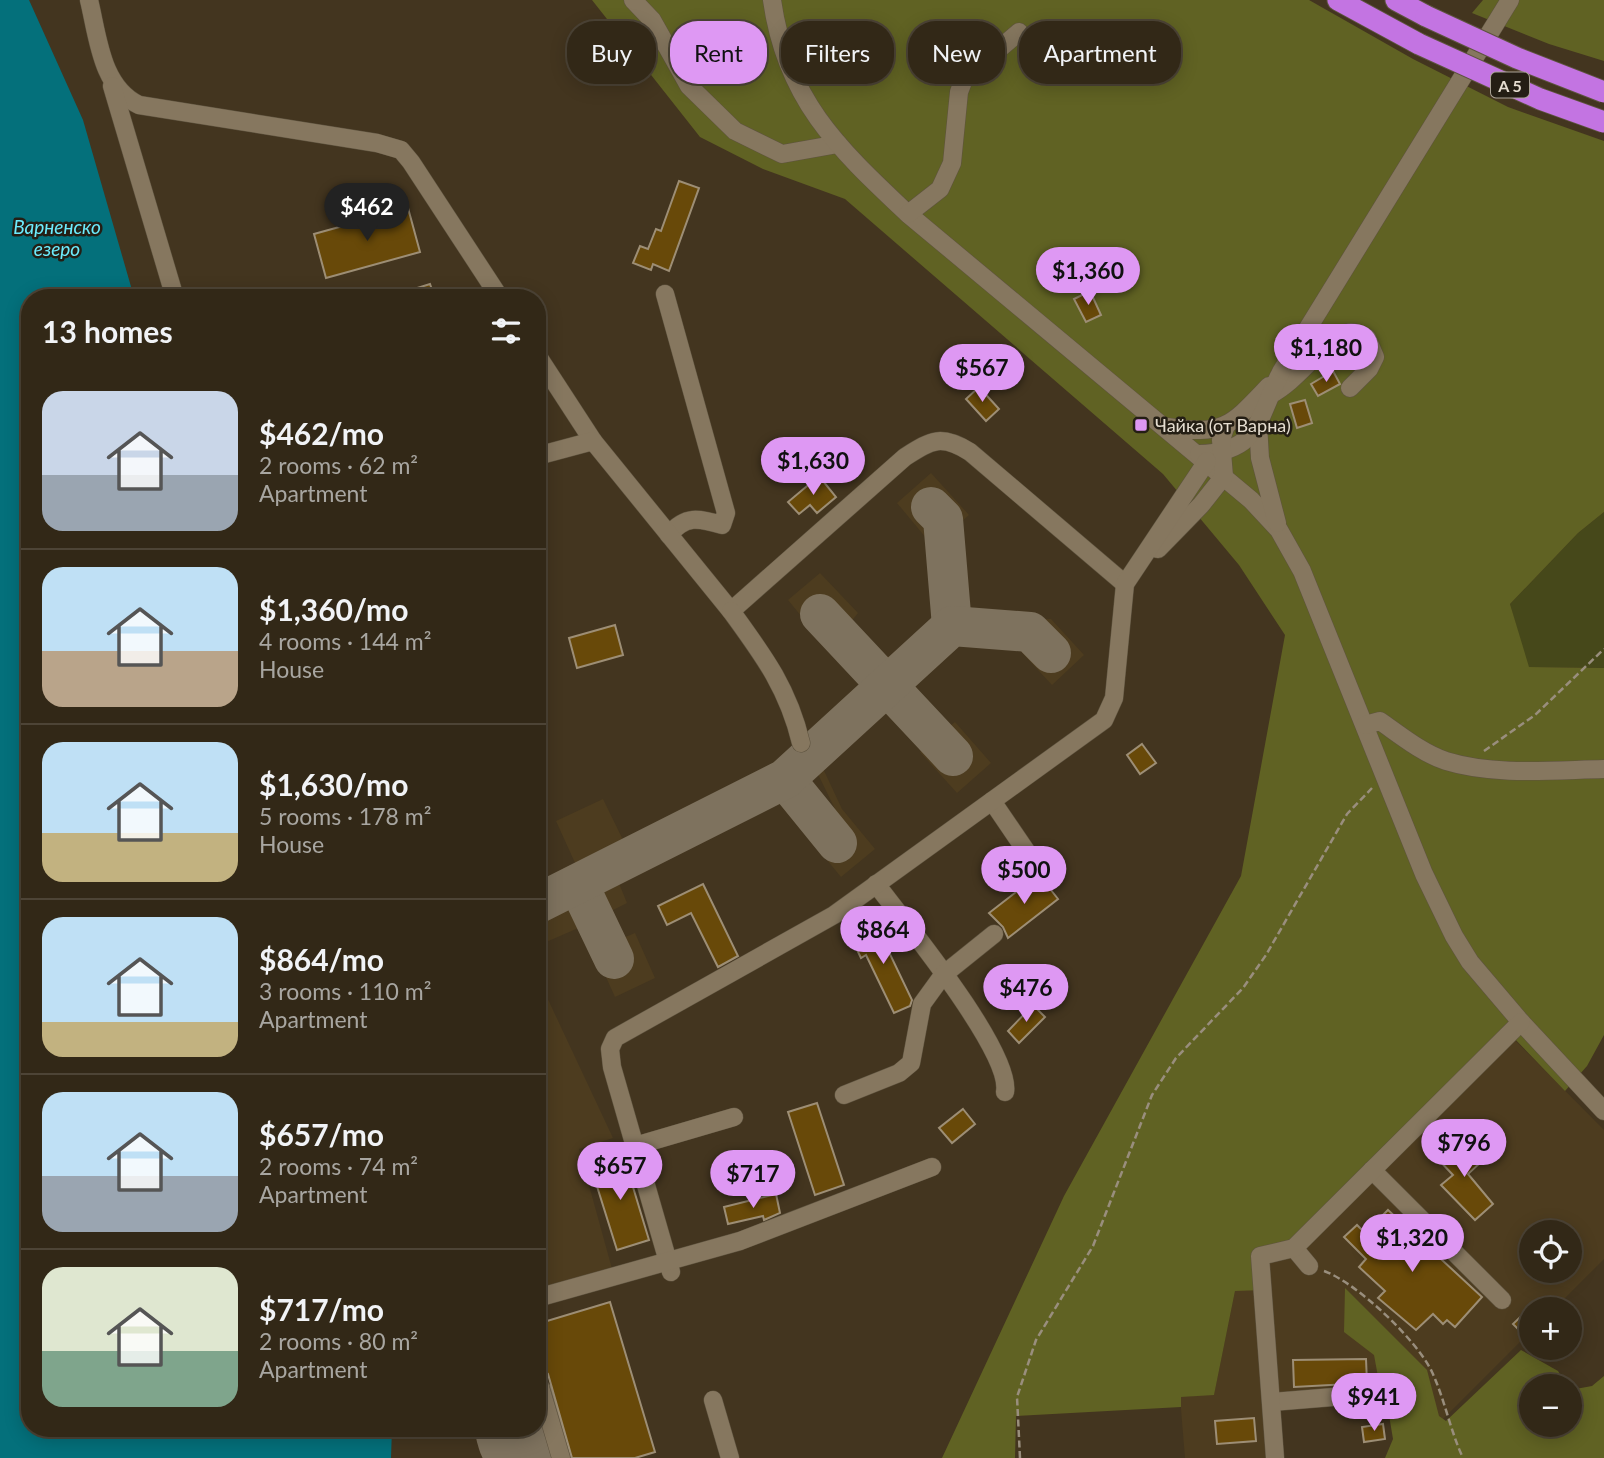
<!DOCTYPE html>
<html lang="en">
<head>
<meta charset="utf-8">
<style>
	:root { --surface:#322817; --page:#3a3020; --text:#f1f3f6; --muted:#a8a6a1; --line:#4d4436; --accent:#de98f3 }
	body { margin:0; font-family:Lato,sans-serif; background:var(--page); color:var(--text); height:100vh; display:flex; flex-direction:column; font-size:26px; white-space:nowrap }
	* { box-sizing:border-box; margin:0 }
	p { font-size:23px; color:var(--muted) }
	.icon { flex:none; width:38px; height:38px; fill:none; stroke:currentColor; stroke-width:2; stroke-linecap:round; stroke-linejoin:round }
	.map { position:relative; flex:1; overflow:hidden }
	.drawer { position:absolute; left:21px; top:289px; width:525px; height:1148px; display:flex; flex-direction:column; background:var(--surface); border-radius:28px; box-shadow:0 4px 18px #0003,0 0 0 2px var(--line) }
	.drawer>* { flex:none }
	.top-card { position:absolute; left:567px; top:21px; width:665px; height:63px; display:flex; gap:14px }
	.buttons { position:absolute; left:1519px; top:1220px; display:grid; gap:14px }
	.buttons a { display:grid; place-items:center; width:63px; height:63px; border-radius:50%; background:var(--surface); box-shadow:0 4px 18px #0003,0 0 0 2px var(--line); font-size:35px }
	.price { position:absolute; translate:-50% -60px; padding:0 16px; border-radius:24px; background:var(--accent); color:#111; font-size:23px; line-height:46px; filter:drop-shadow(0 2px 4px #0008) }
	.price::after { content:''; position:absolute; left:50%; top:42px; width:21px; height:16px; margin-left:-10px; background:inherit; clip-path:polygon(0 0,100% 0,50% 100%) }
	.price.active { background:#222; color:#fff }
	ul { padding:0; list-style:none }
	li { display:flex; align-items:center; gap:21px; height:175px; padding:0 21px }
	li+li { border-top:2px solid var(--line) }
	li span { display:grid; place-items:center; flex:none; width:196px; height:140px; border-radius:21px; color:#555 }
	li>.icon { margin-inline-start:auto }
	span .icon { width:84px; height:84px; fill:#fffc; stroke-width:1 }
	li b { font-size:30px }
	h2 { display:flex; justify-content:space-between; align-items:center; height:84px; padding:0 21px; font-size:30px }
	.pill { padding:0 24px; border-radius:28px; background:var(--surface); box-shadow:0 4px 18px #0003,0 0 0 2px var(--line); font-size:24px; line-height:63px }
	.pill.active { background:var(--accent); color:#111 }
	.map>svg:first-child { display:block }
</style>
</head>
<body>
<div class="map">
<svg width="1604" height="1458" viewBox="0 0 1604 1458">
	<rect width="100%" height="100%" fill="#43351f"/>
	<g fill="#4d3c1f" fill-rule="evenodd">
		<path d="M 931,473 L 969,515 L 959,524 L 959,602 L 975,620 L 1051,619 L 1084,655 L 1052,685 L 1011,641 L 961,637 L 915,682 L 912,694 L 944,731 L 955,722 L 991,763 L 957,793 L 920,752 L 932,742 L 901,710 L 875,711 L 819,760 L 842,809 L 875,849 L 841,877 L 808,837 L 815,830 L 793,803 L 773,798 L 616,876 L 627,903 L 611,911 L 623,938 L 635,933 L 655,978 L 615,997 L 583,926 L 537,946 L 537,883 L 576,865 L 556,821 L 603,799 L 624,842 L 772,770 L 860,694 L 862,670 L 834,641 L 820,639 L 788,600 L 820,573 L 858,613 L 850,623 L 883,657 L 900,655 L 941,615 L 937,551 L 897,503 ZM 814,766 L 836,811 L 832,817 L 806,788 L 807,773 Z"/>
		<polygon points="537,976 613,1138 579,1149 614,1276 537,1298"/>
		<path d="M 1509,1034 L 1604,1130 L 1604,1259 L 1554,1309 L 1531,1309 L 1531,1331 L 1437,1425 L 1382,1393 L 1273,1402 L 1275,1458 L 1185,1458 L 1180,1397 L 1214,1394 L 1235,1291 L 1260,1256 ZM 1531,1232 L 1570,1232 L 1570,1270 L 1531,1270 Z"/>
		<polygon points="537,1377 561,1458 495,1458 485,1428 537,1428"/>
	</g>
	<polygon fill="#46481a" points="1604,512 1604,668 1528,667 1510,604 1578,533"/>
	<g fill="#606223">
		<polygon points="592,0 1309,0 1413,59 1508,107 1604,141 1604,512 1578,533 1510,604 1529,667 1604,668 1604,1035 1587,1066 1565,1091 1510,1034 1294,1248 1260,1256 1263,1290 1235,1291 1214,1395 1181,1397 1181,1407 1016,1416 1015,1458 942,1458 1064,1196 1241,876 1285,635 1239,565 1163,474 845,199 763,169 700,137"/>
		<polygon points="1483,0 1604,0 1604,61 1549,44 1472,13"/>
		<polygon points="1345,1288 1427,1370 1439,1416 1446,1421 1521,1350 1558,1371 1562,1378 1558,1386 1531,1386 1531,1424 1570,1424 1570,1390 1592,1386 1604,1376 1604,1458 1385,1458 1393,1439 1387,1403 1390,1389 1379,1382 1374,1355 1344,1332"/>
	</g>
	<polygon fill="#04707b" points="0,0 29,0 83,120 134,297 30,298 30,1428 392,1428 391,1458 0,1458"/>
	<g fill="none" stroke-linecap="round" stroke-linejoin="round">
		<g stroke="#7e725e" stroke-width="40">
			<polyline points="931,507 943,519 952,626"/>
			<polyline points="820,614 953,756"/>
			<polyline points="785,779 837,843"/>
			<polyline points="578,884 614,959"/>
			<polyline points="537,904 785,779 952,626 1030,632 1051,653"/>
		</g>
		<polyline stroke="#7e725e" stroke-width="100" points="525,1428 527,1435"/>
	</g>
	<g fill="#684909" stroke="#9d8e75" stroke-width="2">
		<polygon points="679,181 699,188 669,271 653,264 651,270 633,263 640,246 648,249 656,229 661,231"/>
		<polygon points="408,208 420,252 326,278 314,234"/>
		<polygon points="430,284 435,298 396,298 395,295"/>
		<polygon points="1090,291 1101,315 1086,322 1074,299"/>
		<polygon points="1333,371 1340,384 1318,396 1311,384"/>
		<polygon points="979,387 999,409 986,421 966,399"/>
		<polygon points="1305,400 1312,423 1297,428 1290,404"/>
		<polygon points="819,476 836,497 817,513 810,505 799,514 788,502"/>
		<polygon points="615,625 623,655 577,668 569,638"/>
		<polygon points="1142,744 1156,763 1140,774 1127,755"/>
		<polygon points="1033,879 1043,880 1058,899 1008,938 1003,927 989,913"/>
		<polygon points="703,884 738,956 718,967 691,913 667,925 658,906"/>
		<polygon points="875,923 912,1000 910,1006 894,1013 866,955 861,958 850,935"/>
		<polygon points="1033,1005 1045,1017 1019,1043 1008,1031"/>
		<polygon points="817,1103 844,1185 815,1195 788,1112"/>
		<polygon points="963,1109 975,1124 952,1143 939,1128"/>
		<polygon points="1458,1137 1481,1162 1468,1174 1493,1204 1475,1220 1441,1185 1453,1175 1436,1157"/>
		<polygon points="623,1154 649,1240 617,1250 590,1164"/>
		<polygon points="776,1194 780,1213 764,1220 763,1216 728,1224 724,1207"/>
		<polygon points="1388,1210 1482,1297 1455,1327 1447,1320 1443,1324 1433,1314 1416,1330 1378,1298 1385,1291 1359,1267 1366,1259 1344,1237 1357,1225 1365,1233"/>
		<polygon points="610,1302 655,1452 635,1458 572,1458 548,1374 542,1367 537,1352 537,1324"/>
		<polygon points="1531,1307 1531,1327 1523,1334 1513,1324"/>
		<polygon points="1366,1359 1367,1383 1294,1387 1293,1360"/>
		<polygon points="1254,1418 1256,1441 1217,1444 1215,1421"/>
		<polygon points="1383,1424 1385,1439 1364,1442 1362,1427"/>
	</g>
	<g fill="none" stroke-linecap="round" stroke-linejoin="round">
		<g stroke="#5e533f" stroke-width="19">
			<g id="minor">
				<path d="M 89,0 C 98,37 101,87 139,105 L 377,143 L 401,150 L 411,162 L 500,298"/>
				<polyline points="633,0 652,20 689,86 735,131 782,154 838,144"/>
				<path d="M 772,0 C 786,100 838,148 908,214 L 1251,500 L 1279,530 L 1302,571 L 1424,874 L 1454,936 L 1470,962 L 1521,1022 L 1604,1111"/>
				<polyline points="112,86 175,298"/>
				<polyline points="908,214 940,189 952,163 959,92 964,79 1019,32"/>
				<path d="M 665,294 L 726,513 L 722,525 C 699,518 685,515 669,535"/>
				<polyline points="537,355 593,441"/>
				<path d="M 1270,395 C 1298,380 1315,351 1342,335 C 1350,330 1360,333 1367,338 L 1375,357 L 1369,369 L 1350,388"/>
				<polyline points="1258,424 1260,458 1277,523"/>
				<path d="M 1167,427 C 1224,436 1231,426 1269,386"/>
				<path d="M 1199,454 C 1260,452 1257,419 1281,372 L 1510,0"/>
				<path d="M 537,456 L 593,441 L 731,611 L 905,457 C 932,440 941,434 970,452 L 1125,584"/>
				<polyline points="537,507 538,508"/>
				<polyline points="1158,549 1201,505 1224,476 1221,440 1226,425"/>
				<path d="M 731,611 C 763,655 788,688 801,743"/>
				<path d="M 1365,725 L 1380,721 C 1400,735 1422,753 1446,761 C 1494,776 1554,770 1604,769"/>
				<polyline points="992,801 1039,870"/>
				<path d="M 876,884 C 904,921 1012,1052 1005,1092"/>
				<polyline points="844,1095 899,1073 911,1063 922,1004 943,975 994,934"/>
				<polyline points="635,1146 734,1117"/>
				<polyline points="1372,1170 1502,1300"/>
				<polyline points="1294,1248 1309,1266"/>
				<polyline points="671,1272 612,1067 610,1049 615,1038 834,915 1104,720 1114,698 1125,584 1207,461"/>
				<polyline points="537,1298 740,1241 932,1167"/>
				<polyline points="537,1377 561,1458"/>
				<polyline points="713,1400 730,1458"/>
				<polyline points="1272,1402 1382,1393"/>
				<polyline points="1275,1458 1260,1256 1294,1248 1521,1022"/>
			</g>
		</g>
		<g stroke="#5e533f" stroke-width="23">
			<g id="highway">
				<polyline points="1338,0 1419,44"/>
				<polyline points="1396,0 1426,16"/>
			</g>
		</g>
		<g stroke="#998e7d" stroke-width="2.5" stroke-dasharray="7 3.5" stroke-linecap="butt">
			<polyline points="1484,751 1535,715 1604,649"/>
			<path d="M 1324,1271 C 1357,1283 1417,1340 1432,1372 C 1445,1400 1450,1430 1463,1458"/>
			<polyline points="1020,1458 1017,1397 1036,1340 1093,1246 1152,1095 1176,1058 1243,988 1266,955 1347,814 1372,788"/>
		</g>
		<use href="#minor" stroke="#86775f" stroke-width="18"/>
		<use href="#highway" stroke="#c374e2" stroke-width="21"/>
		<g stroke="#5e533f" stroke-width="23" stroke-linecap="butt">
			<g id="highway-bridge">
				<polyline points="1426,16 1517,58 1604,92"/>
				<polyline points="1419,44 1540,99 1604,122"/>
			</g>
		</g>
		<use href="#highway-bridge" stroke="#c374e2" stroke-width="21"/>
	</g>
	<rect fill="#de98f3" stroke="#241e14" stroke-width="2.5" x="1134" y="418" width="14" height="14" rx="3.5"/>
	<g text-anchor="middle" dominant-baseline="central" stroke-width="5" stroke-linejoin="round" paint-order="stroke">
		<rect fill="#241e14" stroke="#aba498" stroke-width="2" x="1491" y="72.5" width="38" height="25" rx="5"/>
		<g font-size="16" font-weight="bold" fill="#e5ddd0">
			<text x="1510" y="85">A 5</text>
		</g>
		<g font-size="18" fill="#e5ddd0" stroke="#241e14" text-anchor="start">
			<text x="1155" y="425">Чайка (от Варна)</text>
		</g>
		<g font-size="19" font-style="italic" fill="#6cecfd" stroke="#241e14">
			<text x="57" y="226">Варненско<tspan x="57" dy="22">езеро</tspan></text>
		</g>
	</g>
</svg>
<div class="buttons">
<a><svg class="icon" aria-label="locate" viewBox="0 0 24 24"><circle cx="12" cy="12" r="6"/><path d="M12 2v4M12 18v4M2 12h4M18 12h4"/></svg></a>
<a>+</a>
<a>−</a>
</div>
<b class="price active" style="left:367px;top:243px">$462</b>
<b class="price" style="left:1088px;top:307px">$1,360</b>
<b class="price" style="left:1326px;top:384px">$1,180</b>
<b class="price" style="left:982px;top:404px">$567</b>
<b class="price" style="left:813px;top:497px">$1,630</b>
<b class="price" style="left:1024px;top:906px">$500</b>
<b class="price" style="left:883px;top:966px">$864</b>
<b class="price" style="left:1026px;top:1024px">$476</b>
<b class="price" style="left:1464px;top:1179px">$796</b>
<b class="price" style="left:620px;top:1202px">$657</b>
<b class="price" style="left:753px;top:1210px">$717</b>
<b class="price" style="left:1412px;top:1274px">$1,320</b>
<b class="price" style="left:1374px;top:1433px">$941</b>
<div class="top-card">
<a class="pill">Buy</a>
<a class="pill active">Rent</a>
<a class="pill">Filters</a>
<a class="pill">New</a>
<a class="pill">Apartment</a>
</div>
<section class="drawer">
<h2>13 homes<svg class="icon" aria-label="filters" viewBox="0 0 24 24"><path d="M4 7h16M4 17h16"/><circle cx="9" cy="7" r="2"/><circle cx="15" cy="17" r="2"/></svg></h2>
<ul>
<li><span style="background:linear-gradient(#c9d6e8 60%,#9aa5b1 0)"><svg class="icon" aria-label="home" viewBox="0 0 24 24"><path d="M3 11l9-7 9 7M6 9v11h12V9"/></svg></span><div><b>$462/mo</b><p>2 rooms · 62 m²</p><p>Apartment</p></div></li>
<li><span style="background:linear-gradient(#bfe0f5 60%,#b9a48a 0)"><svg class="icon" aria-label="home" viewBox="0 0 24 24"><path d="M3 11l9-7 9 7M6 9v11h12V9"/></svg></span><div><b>$1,360/mo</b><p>4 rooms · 144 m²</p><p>House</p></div></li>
<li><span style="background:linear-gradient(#bfe0f5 65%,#c2b280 0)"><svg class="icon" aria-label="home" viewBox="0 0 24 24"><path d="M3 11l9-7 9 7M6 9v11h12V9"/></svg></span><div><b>$1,630/mo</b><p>5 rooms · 178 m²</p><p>House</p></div></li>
<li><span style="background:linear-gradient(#bfe0f5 75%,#c2b280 0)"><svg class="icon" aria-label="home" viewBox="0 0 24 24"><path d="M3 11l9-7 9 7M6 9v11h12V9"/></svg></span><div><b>$864/mo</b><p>3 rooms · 110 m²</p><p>Apartment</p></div></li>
<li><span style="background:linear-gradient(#bfe0f5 60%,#9aa5b1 0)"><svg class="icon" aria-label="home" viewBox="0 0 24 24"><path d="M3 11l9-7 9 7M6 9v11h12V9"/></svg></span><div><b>$657/mo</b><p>2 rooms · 74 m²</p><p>Apartment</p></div></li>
<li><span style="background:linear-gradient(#dfe7d0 60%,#7fa58c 0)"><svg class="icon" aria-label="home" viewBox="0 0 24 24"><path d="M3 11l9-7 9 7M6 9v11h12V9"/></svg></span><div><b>$717/mo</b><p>2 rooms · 80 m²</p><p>Apartment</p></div></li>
</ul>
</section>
</div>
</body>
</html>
